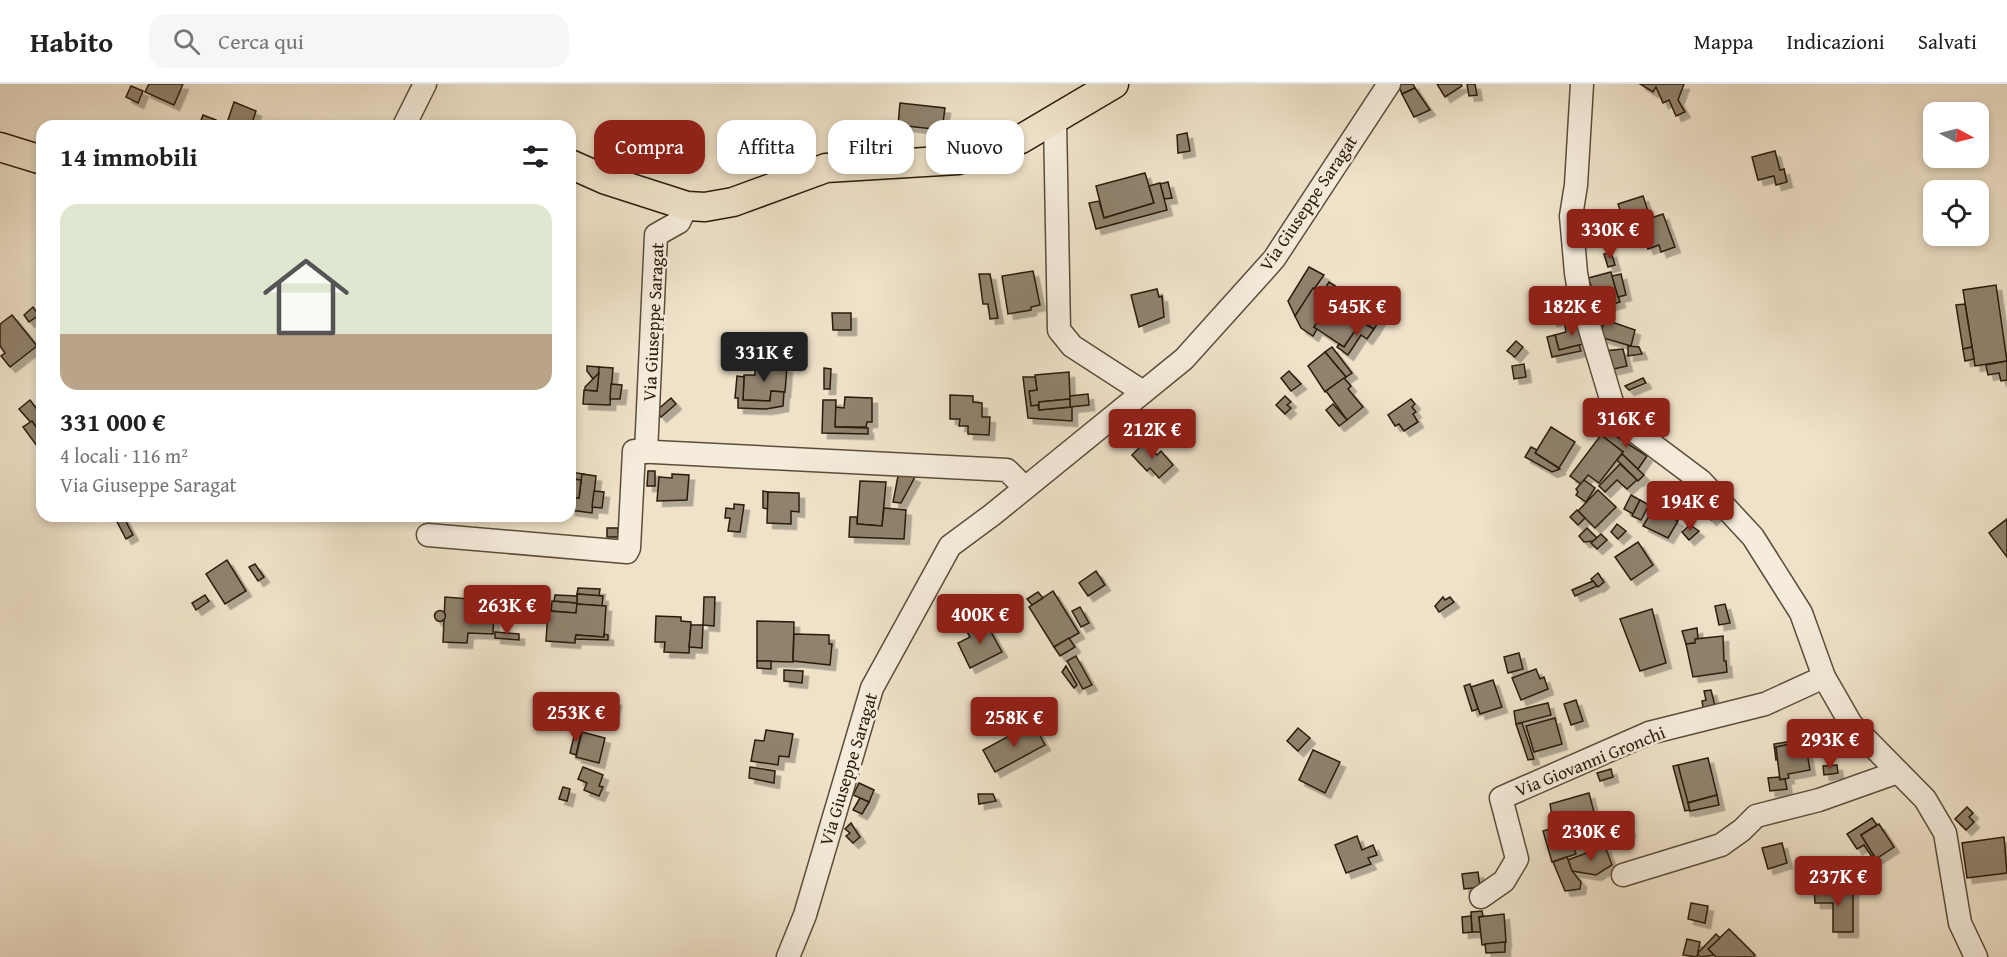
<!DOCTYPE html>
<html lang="it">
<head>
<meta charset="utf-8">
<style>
	:root { --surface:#fff; --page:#f6f6f6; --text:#202124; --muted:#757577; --line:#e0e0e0; --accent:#8f2418 }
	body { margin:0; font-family:"Gentium Book Plus",serif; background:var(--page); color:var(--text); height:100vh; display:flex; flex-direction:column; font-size:22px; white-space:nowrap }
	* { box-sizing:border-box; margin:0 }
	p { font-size:20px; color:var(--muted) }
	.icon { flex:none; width:33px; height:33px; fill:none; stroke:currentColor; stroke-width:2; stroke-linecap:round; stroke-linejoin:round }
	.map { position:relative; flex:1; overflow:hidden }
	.details { position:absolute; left:36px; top:36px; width:540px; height:402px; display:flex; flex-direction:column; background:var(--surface); border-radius:18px; box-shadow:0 3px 9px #0003 }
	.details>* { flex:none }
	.top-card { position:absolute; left:594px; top:36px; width:570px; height:54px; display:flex; gap:12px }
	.needle { width:39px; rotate:97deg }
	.tools { position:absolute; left:1923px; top:18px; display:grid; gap:12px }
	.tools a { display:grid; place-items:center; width:66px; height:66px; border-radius:12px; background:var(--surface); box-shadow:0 3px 9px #0003; font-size:30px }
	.price { position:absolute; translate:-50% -51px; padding:0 14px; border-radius:6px; background:var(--accent); color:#fff; font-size:20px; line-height:39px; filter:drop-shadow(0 2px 3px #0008) }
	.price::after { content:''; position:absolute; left:50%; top:36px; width:18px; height:14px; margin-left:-9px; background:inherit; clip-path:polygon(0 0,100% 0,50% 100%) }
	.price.selected { background:#222; color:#fff }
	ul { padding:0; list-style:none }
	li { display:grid; align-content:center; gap:12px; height:318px; padding:0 24px }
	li+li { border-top:2px solid var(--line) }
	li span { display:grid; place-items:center; height:186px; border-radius:18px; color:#555 }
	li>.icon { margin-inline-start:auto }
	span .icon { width:108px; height:108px; fill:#fffc; stroke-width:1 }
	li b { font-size:26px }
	h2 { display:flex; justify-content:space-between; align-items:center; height:72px; padding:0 24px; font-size:26px }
	.pill { padding:0 21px; border-radius:18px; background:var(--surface); box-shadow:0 3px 9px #0003; font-size:21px; line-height:54px }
	.pill.selected { background:var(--accent); color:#fff }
	header { display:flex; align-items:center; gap:36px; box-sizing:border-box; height:84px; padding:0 30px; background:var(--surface); border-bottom:2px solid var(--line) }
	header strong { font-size:28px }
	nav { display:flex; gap:33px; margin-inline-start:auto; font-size:21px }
	.search { width:420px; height:54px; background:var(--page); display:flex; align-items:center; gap:15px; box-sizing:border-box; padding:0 21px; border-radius:18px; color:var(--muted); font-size:22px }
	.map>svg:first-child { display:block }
</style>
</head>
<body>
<header>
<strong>Habito</strong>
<div class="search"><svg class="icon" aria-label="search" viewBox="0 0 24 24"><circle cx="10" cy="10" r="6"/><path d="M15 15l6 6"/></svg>Cerca qui</div>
<nav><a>Mappa</a><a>Indicazioni</a><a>Salvati</a></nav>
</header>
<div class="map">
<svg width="2007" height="873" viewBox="0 0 2007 873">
	<defs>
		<filter id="shadow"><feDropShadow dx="5.5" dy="5.5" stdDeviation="0" flood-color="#0004"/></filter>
	</defs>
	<rect width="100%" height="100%" fill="#efe2c9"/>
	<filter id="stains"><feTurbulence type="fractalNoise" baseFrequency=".00333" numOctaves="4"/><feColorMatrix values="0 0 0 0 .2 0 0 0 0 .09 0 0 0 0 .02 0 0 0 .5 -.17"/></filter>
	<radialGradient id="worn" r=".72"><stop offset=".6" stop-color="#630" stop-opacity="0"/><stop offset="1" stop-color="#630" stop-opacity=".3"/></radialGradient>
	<g fill="#90826d" stroke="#2a1b0a" stroke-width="1.5" filter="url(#shadow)">
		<polygon points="149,0 183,0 174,21 145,8"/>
		<polygon points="1398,0 1413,0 1415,4 1402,10"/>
		<polygon points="1437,0 1461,0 1462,2 1445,13"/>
		<polygon points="1467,0 1475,0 1477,11 1469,12"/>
		<polygon points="1640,0 1684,0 1678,16 1685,28 1676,32 1669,16 1663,19 1656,3 1653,8"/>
		<polygon points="131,2 143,7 138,19 126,13"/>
		<polygon points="1415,4 1430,26 1414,33 1402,10"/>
		<polygon points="234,18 256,27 251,42 226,42"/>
		<polygon points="900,19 945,24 942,46 898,41"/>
		<polygon points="203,31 216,36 214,42 199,42"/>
		<polygon points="1187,49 1190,67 1178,69 1177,51"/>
		<polygon points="1775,67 1780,86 1784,85 1787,98 1776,101 1774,92 1758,96 1752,73"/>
		<polygon points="1145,89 1154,119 1104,134 1096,102"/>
		<polygon points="1168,98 1172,114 1164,115 1160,100"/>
		<polygon points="1160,99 1167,126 1096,145 1089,119 1099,117 1104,134 1154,119 1149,102"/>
		<polygon points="1643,112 1648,127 1623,135 1618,120"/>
		<polygon points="1663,130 1675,163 1661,168 1659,161 1648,165 1639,138"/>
		<polygon points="1611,168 1615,181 1608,183 1604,170"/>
		<polygon points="1309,183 1324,191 1295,232 1288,217"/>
		<polygon points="1033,187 1040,221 1031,223 1031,226 1008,230 1002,192"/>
		<polygon points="1611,188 1620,218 1600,224 1588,194"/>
		<polygon points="979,190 990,190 998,234 990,235 988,220 983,220"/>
		<polygon points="1621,190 1626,211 1618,213 1612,192"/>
		<polygon points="1329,198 1382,232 1374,245 1331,216 1314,243 1317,245 1313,252 1301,244 1295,232 1313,204 1322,209"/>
		<polygon points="1996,201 2007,277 1975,282 1963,206"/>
		<polygon points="1157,205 1159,213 1162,212 1164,233 1139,243 1131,211"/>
		<polygon points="1331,216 1362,237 1344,263 1314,243"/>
		<polygon points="1965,220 1972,263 1963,265 1956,221"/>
		<polygon points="33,223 39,231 29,238 24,231"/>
		<polygon points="1564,226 1566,234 1552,237 1550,229"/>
		<polygon points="832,229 851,229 851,246 833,246"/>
		<polygon points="12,231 37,262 10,283 1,272 5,269 0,262 0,240"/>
		<polygon points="1609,237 1635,246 1631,262 1600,253 1604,238 1608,239"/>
		<polygon points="1361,238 1374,245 1367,255 1361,251 1348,271 1337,263 1339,260 1344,263"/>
		<polygon points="1583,238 1588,259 1559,266 1555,251 1566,248 1565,242"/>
		<polygon points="1555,251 1559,266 1579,261 1581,267 1552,273 1547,253"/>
		<polygon points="1516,257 1523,263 1515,273 1507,267"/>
		<polygon points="1628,262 1639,263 1642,270 1628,272"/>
		<polygon points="1332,263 1352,289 1346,293 1325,268"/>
		<polygon points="1972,263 1974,275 1965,277 1963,265"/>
		<polygon points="1623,265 1627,282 1609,286 1604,267"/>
		<polygon points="1325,268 1346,293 1325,308 1308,282"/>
		<polygon points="2007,277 2007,296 2001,297 1999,289 1988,291 1986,281"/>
		<polygon points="1524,280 1526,293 1514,295 1512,282"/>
		<polygon points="755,281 787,283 785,308 771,307 770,317 743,316 744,291 755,291"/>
		<polygon points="587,282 599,283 599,289 593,295 587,287"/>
		<polygon points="599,283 613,284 610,321 583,320 584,306 597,307"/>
		<polygon points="824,284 831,285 830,305 824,305"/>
		<polygon points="1289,287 1301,300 1291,307 1281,294"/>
		<polygon points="1069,288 1070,315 1039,318 1039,321 1031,322 1029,307 1037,306 1035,291"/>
		<polygon points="599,289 597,307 585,306 585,303"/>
		<polygon points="737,292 744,293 743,316 770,317 771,307 784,308 783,322 766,325 738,324 738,314 735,314"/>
		<polygon points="1023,293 1035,293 1037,306 1029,307 1031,322 1038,321 1039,326 1072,323 1072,337 1028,334"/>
		<polygon points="1344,294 1351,302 1348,305 1363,323 1347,336 1326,307"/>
		<polygon points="1643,294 1646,299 1629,306 1625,302"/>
		<polygon points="611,300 622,301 620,315 610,315"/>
		<polygon points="1088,310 1089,321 1070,323 1070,312"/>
		<polygon points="950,311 973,312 973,318 982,319 982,333 990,333 989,351 968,350 968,342 959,342 960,335 950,335"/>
		<polygon points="1285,312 1291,318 1287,321 1291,324 1285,330 1276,321"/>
		<polygon points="845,313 872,314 872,338 867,338 866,343 835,343 835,323 844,324"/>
		<polygon points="671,314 676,320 661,333 656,327"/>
		<polygon points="1070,315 1070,323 1039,326 1039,318"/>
		<polygon points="1411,315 1415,320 1412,323 1416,328 1413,330 1418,338 1404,347 1399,340 1395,342 1388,331"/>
		<polygon points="30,316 42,332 42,351 19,325"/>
		<polygon points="823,316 836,316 835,343 868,344 868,350 822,349"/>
		<polygon points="1333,320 1347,336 1339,342 1326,326"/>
		<polygon points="32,337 42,351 42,358 37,362 23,343"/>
		<polygon points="1551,343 1575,358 1559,384 1535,369"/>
		<polygon points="1605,345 1647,372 1638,385 1622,370 1623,368 1601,351"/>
		<polygon points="1601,351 1623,368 1599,399 1588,391 1581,400 1570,392"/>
		<polygon points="1145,358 1157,371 1161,367 1173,381 1159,394 1150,384 1147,387 1132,371"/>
		<polygon points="1531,363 1537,366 1535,369 1560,385 1552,388 1525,373"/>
		<polygon points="1622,370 1644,391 1638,397 1617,376"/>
		<polygon points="1620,380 1637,396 1627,405 1617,396 1605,408 1599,402"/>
		<polygon points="648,387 655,387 655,402 647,402"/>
		<polygon points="899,387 915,393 901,419 893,418"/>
		<polygon points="570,388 584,390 581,396 573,395 570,400"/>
		<polygon points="582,390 596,392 592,429 570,426 570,413 579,414"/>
		<polygon points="672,390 689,391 687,416 657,417 659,393 672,394"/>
		<polygon points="573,395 581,396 579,414 571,413"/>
		<polygon points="1584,396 1595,404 1586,418 1576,411 1578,408 1576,405"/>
		<polygon points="860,397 886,398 882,442 857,440"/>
		<polygon points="1685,398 1704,414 1691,430 1672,414"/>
		<polygon points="1659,404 1673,412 1691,430 1688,436 1651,416"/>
		<polygon points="1598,406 1616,423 1595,444 1578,427"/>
		<polygon points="594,407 604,408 602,424 592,423"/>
		<polygon points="763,407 768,408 768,425 763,424"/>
		<polygon points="768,408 799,409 799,428 791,427 791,440 767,439"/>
		<polygon points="1631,411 1640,416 1633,430 1624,425"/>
		<polygon points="1640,416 1649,421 1641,436 1632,432"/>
		<polygon points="734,420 744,421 740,448 728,447 730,434 725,434 726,424 734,425"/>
		<polygon points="1706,421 1716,431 1711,436 1701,425"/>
		<polygon points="884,424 906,426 904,455 849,453 850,433 857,433 857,440 882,442"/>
		<polygon points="1654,424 1678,437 1668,454 1643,442"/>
		<polygon points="1577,426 1585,434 1578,441 1570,433"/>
		<polygon points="114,432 123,432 133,451 126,455"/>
		<polygon points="2007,435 2007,473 1989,449"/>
		<polygon points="1617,440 1626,447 1618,455 1611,448"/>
		<polygon points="1690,441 1699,447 1689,456 1682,448"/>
		<rect x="607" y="444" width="11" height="9"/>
		<polygon points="1587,444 1597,454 1593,457 1584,458 1579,452"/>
		<polygon points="1601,450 1607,456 1597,465 1591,459"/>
		<polygon points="1638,458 1653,481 1631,496 1615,473"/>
		<polygon points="227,476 246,507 225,520 206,490"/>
		<polygon points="255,480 264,493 258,497 249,483"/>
		<polygon points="1096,487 1105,501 1088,512 1079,499"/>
		<polygon points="1598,489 1604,498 1598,503 1591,495"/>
		<polygon points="1593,497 1597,502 1575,512 1572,506"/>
		<polygon points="471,503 498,506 497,521 494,521 495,508 471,507"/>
		<polygon points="578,504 600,505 599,512 577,510"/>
		<polygon points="471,507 495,508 493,550 468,549 467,559 443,558 445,513 470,515"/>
		<polygon points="1053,507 1079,549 1054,563 1029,523"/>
		<polygon points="1038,508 1043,514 1032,521 1027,515"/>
		<polygon points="577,510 603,512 602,522 577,520 576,529 551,527 552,517 577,519"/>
		<polygon points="205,511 209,517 196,526 192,519"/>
		<polygon points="555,511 577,512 577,519 554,517"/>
		<polygon points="704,513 715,513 714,542 703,541"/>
		<polygon points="1443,513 1445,516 1450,513 1454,518 1439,528 1435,522"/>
		<polygon points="577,520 606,522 604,553 576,551 575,559 546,557 548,527 576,529"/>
		<polygon points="1725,520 1730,539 1719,541 1715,522"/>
		<polygon points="1080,523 1089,539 1081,543 1072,527"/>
		<polygon points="1652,525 1666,579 1640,587 1620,535"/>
		<circle cx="440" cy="532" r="5.5"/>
		<polygon points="656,532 681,533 681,537 691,538 689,569 664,568 665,558 655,558"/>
		<polygon points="757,537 794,538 793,578 757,577"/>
		<polygon points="985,537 1002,568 970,584 958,559 970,553 967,548"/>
		<polygon points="691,541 703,541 702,564 689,563"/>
		<polygon points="1697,544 1698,555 1695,559 1686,560 1682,547"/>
		<polygon points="495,548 519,550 519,556 495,554"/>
		<polygon points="604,550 608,551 608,556 575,555 576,551 604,553"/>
		<polygon points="794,550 829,551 829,560 832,560 830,581 793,577"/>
		<polygon points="1723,552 1724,577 1726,577 1727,588 1693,593 1686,560 1695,559 1695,555"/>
		<polygon points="1069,554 1075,563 1060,572 1054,563"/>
		<polygon points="1519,569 1523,585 1508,589 1504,573"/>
		<polygon points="1076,572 1092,601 1083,605 1067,577"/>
		<polygon points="757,577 771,577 771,585 757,584"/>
		<polygon points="1066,582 1077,601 1074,604 1062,588"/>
		<polygon points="1536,585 1540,595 1544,593 1548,605 1521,616 1512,594"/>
		<polygon points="784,586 803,587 802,599 784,597"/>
		<polygon points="1493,596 1502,623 1480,630 1471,603"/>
		<polygon points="1470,600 1478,625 1472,627 1464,602"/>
		<polygon points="1711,606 1716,626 1704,629 1702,617 1706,616 1704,607"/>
		<polygon points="607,614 616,616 613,631 603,629"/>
		<polygon points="1576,616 1583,637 1571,641 1564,620"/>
		<polygon points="1548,619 1551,631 1516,640 1514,627"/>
		<polygon points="1555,634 1562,660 1534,668 1526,642"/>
		<polygon points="1033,639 1045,661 995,688 983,666"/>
		<polygon points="1522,639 1534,675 1528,676 1516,640"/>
		<polygon points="1298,644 1310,654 1298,667 1287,657"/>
		<polygon points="766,646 793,650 789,673 779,672 778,681 751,677 755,656 764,657"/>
		<polygon points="575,648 581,649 576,671 570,669"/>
		<polygon points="582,648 605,654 599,679 576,673"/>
		<polygon points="1804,655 1805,657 1776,663 1779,675 1776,676 1774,660"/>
		<polygon points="1805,657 1810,686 1788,690 1789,694 1780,696 1776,663"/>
		<polygon points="1313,666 1340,678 1325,709 1299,696"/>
		<polygon points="1708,674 1717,711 1686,719 1678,681"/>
		<polygon points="1678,681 1690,726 1685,727 1673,682"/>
		<polygon points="1837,681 1838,689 1824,691 1823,682"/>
		<polygon points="583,683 603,691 599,702 603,703 599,712 584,706 587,699 578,695"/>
		<polygon points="750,683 775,687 774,699 749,694"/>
		<polygon points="1611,685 1613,693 1600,697 1597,689"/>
		<polygon points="1779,693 1780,696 1785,695 1787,705 1770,707 1768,694"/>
		<polygon points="859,699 874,706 869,718 853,711"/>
		<polygon points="563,703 570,705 567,717 559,715"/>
		<polygon points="1589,709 1596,736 1568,743 1567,740 1554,744 1550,720"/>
		<polygon points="978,710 993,710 996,717 979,720"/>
		<polygon points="1717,711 1719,721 1690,727 1688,719"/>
		<polygon points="860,714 869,718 862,730 853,726"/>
		<polygon points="1967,723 1973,729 1969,733 1974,738 1966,746 1955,735"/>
		<polygon points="1872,734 1877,741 1861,751 1876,775 1874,776 1864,761 1857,765 1847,750"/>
		<polygon points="1627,737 1630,748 1616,751 1614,740"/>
		<polygon points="851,739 860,753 853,759 846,752 850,749 845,745"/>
		<polygon points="1567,740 1576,770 1552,778 1543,747"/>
		<polygon points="1603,740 1605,747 1613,745 1615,754 1575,765 1570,750"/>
		<polygon points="1879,740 1894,763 1876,775 1861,751"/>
		<polygon points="1357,752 1362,766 1373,761 1377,771 1368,774 1371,780 1346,789 1335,761"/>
		<polygon points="2004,753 2007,789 1967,794 1962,759"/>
		<polygon points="1782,759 1787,779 1768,785 1762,764"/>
		<polygon points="1605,762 1612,781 1596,791 1572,787 1568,776"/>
		<polygon points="1567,773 1572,787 1581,798 1580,805 1565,807 1553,778"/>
		<polygon points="1478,788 1480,803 1464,805 1462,790"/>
		<rect x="1810" y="792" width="12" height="12"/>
		<polygon points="1825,793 1848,793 1848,800 1825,799"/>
		<polygon points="1814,804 1853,804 1853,848 1833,848 1833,819 1815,819"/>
		<polygon points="1691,819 1708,822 1705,839 1688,835"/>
		<polygon points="1482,827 1483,832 1479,833 1481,848 1472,848 1471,828"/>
		<polygon points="1504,830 1506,858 1482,861 1479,833"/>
		<polygon points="1471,832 1472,848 1463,849 1462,833"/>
		<polygon points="1729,845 1755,871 1753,873 1716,873 1708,865"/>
		<polygon points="1716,850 1720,854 1708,865 1714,871 1701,873 1697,870"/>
		<polygon points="1687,855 1700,858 1697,873 1683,871"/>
		<polygon points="1505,858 1505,868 1486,869 1485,860"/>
	</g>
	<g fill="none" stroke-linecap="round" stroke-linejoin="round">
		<g stroke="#5b4d3a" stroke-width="25">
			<g id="minor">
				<polyline points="1582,0 1576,101 1571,132 1576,189 1580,212 1615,328 1637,349 1701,397 1753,453 1801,529 1824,593 1851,640 1925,715 1945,749 1960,839 1976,873"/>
				<polyline points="1055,37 1059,246 1072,262 1143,308"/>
				<polyline points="404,42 425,0"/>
				<polyline points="646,368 656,151 679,138 687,122"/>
				<polyline points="428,451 627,468 629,464 634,367 1007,386 1025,404"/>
				<polyline points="1623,791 1721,761 1742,746 1756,732 1819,716 1898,688"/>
				<polyline points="1481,813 1504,797 1517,775 1501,714 1649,649 1765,620 1824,593"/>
				<polyline points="788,873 805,831 872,604 950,462 992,431 1184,275 1274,175 1389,0"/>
			</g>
		</g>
		<g stroke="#2a1b0a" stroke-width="31">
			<g id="major">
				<polyline points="0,63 42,76"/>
				<polyline points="570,80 606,96 687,122 705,123 733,118 826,84 958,76 981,69 1021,55 1114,0"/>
			</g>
		</g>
		<use href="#minor" stroke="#f5ecdc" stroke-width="22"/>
		<use href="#major" stroke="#efe2c9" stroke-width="28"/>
	</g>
	<g text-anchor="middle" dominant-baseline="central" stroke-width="5" stroke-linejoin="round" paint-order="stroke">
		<g font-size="18" fill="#2a1b0a" stroke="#f5ecdc">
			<text transform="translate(1308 119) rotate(-56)">Via Giuseppe Saragat</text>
			<text transform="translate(653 238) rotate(-87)">Via Giuseppe Saragat</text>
			<text transform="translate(1590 677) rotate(-22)">Via Giovanni Gronchi</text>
			<text transform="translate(848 685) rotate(-73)">Via Giuseppe Saragat</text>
		</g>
	</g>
	<rect width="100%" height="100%" filter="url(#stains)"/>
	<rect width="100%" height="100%" fill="url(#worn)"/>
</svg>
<div class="tools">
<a><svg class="needle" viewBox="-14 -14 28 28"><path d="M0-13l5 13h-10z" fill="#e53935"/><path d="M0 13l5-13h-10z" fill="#757577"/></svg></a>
<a><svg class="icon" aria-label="locate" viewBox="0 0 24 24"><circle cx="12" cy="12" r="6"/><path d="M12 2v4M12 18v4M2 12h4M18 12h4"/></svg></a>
</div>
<b class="price" style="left:1610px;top:176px">330K €</b>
<b class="price" style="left:1357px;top:253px">545K €</b>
<b class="price" style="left:1572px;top:253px">182K €</b>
<b class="price selected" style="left:764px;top:299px">331K €</b>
<b class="price" style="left:1626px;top:365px">316K €</b>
<b class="price" style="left:1152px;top:376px">212K €</b>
<b class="price" style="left:1690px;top:448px">194K €</b>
<b class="price" style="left:507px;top:552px">263K €</b>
<b class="price" style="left:980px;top:561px">400K €</b>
<b class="price" style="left:576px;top:659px">253K €</b>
<b class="price" style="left:1014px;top:664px">258K €</b>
<b class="price" style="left:1830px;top:686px">293K €</b>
<b class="price" style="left:1591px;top:778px">230K €</b>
<b class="price" style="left:1838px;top:823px">237K €</b>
<div class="top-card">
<a class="pill selected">Compra</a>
<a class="pill">Affitta</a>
<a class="pill">Filtri</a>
<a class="pill">Nuovo</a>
</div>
<section class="details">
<h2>14 immobili<svg class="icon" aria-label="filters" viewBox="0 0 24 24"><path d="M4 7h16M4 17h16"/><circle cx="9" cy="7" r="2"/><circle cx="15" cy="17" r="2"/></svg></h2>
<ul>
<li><span style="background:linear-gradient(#dfe7d0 70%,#b9a48a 0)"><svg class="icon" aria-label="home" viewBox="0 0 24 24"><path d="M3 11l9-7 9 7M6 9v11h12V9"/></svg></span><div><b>331 000 €</b><p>4 locali · 116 m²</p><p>Via Giuseppe Saragat</p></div></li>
</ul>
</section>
</div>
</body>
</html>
